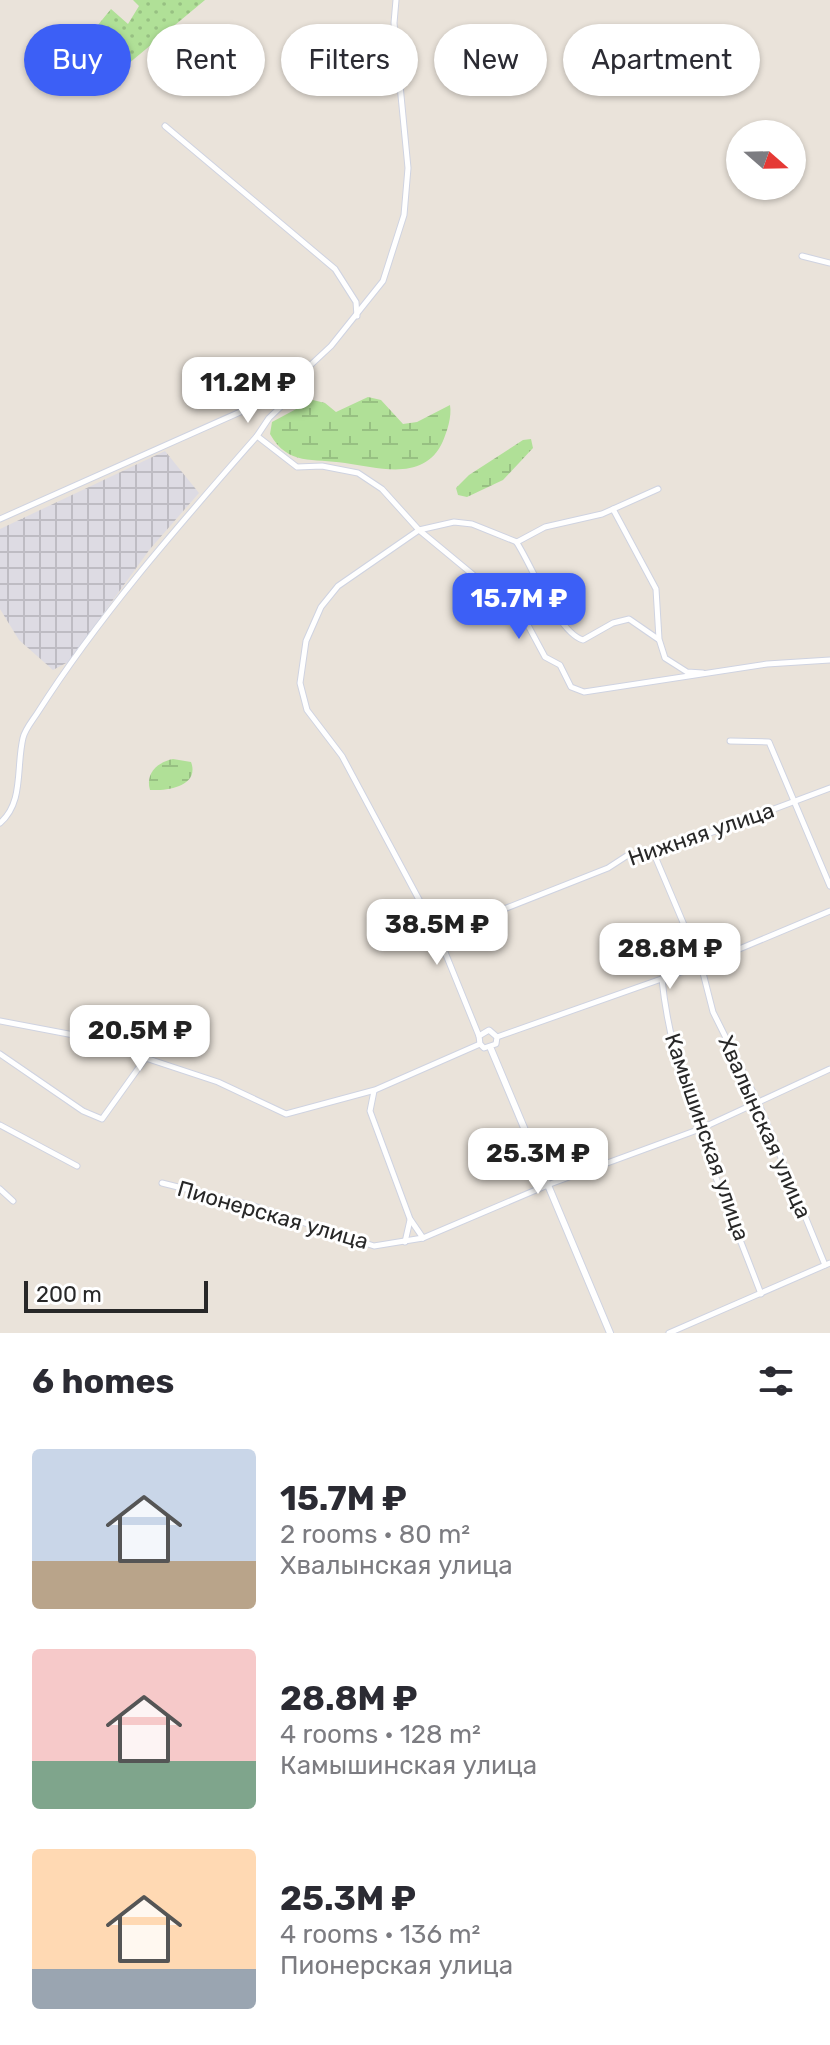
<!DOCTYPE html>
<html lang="en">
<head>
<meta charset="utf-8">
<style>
	:root { --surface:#fff; --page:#f7f7f7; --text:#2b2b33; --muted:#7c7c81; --accent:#3c5ff6 }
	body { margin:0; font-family:Rubik,sans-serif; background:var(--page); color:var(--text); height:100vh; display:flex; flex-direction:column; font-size:30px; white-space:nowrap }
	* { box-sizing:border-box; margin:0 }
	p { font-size:26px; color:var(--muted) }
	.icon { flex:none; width:44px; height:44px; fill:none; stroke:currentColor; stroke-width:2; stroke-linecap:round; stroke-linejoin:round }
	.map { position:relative; height:1333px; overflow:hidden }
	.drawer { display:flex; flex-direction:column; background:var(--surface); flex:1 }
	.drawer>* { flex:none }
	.top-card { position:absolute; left:24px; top:24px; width:782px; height:72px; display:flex; gap:16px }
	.needle { width:52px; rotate:110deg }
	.fabs { position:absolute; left:726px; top:120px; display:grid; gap:16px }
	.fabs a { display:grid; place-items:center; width:80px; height:80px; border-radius:50%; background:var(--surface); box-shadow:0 2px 6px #0004; font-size:40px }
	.scale { position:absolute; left:24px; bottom:20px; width:184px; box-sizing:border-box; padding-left:8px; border:4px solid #282828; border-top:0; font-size:22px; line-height:28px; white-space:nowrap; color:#282828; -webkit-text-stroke:6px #fff; paint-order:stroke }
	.price { position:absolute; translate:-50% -68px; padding:0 18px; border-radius:16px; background:#fff; color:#222; font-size:26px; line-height:52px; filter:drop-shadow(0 2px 4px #0008) }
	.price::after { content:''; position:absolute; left:50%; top:48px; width:24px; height:18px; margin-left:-12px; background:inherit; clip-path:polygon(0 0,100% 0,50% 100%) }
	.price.on { background:var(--accent); color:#fff }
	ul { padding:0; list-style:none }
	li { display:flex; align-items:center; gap:24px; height:200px; padding:0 32px }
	li span { display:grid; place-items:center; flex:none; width:224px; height:160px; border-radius:8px; color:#555 }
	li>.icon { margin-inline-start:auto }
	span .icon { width:96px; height:96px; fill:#fffc; stroke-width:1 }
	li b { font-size:34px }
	h2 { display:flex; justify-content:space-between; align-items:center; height:96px; padding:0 32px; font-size:34px }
	.chip { padding:0 28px; border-radius:36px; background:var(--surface); box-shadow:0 2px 6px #0004; font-size:28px; line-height:72px }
	.chip.on { background:var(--accent); color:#fff }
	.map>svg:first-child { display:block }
</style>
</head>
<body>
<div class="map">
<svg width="830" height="1333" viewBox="0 0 830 1333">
	<defs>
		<pattern id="industrial-grid" width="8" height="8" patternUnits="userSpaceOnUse" patternTransform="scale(2)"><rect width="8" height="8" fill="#dddbe3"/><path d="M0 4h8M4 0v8" fill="none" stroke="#bebcc3"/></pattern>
		<pattern id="wetland-marsh" width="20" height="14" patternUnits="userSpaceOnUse" patternTransform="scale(2)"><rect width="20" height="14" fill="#b0e097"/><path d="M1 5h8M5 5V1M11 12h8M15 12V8" fill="none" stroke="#97c082"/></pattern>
		<pattern id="garden-dots" width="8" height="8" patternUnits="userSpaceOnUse" patternTransform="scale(2)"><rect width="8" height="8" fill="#b0e097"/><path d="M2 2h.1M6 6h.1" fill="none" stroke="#97c082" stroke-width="1.8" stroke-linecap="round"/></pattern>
	</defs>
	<rect width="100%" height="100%" fill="#eae3da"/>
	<polygon fill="url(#industrial-grid)" points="165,451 199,493 150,549 68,662 53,670 19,640 0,609 0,529"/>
	<g fill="url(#wetland-marsh)">
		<path d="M 368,397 L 381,400 L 403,424 L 417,422 L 450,405 C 452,417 447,431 443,441 C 425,482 380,468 345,463 C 313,458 288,466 270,434 L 272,422 L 313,400 L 325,403 L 336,412 Z"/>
		<polygon points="531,439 533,448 503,480 467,497 458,495 456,488 469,475 523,440"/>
		<path d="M 173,759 L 191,762 C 200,786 167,791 150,790 C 145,773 158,762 173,759 Z"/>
	</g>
	<polygon fill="url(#garden-dots)" points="133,0 205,0 122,69 93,31 111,9 128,24 139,6"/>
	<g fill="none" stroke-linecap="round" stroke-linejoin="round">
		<g stroke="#cfd3e1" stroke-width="7">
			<g id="minor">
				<polyline points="165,126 335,269 356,302 357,316"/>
				<polyline points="802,256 830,263"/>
				<polyline points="257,436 297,467 322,466 358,473 382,489 419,530 523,616 545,657 560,665 571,687 584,692 767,664 830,660"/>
				<polyline points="613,509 656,589 659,639 665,658 687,672 703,673"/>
				<polyline points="0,519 294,388"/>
				<path d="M 517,543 C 532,566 558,633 583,640 L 613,623 L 629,619 L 658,639"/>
				<polyline points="730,741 769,742 830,886"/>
				<path d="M 0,823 C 24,803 16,767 23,738 C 25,729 33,720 38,712 C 101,613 180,524 257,436 L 269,418 L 291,397 L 302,373 L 331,346 L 383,281 L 404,215 L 408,168 L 394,23 L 396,0"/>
				<polyline points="654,854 701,965 713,1012 759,1104 825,1265"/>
				<polyline points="438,935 608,868 628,855 654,854 830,788"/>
				<path d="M 662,979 C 672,1083 724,1195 761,1294"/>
				<polyline points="0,1021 79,1036 218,1082 286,1114 375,1090 480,1044"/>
				<polygon points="489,1030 497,1037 496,1044 484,1048 480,1044 479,1036"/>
				<polyline points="479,1036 438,935 342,756 307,710 300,683 306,641 321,607 338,586 419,530 454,522 472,524 517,542 545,527 602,514 658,489"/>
				<polyline points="497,1037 701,965 830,911"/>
				<polyline points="0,1054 83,1111 102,1119 145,1059"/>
				<polyline points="374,1091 370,1111 410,1219 423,1238"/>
				<polyline points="0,1125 77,1166"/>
				<polyline points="162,1183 254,1206 374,1246 423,1238 550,1184 700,1129 830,1069"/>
				<polyline points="0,1189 13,1201"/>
				<polyline points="405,1242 410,1220"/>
				<polyline points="669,1333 830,1263"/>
			</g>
		</g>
		<g stroke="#cfd3e1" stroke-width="8">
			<polyline id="tertiary" points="491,1049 610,1333"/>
		</g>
		<use href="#minor" stroke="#fff" stroke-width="5"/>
		<use href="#tertiary" stroke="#fff" stroke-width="6"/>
	</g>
	<g text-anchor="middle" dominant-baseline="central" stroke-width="6" stroke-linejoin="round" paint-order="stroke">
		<g font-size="22" fill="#282828" stroke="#fff">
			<text transform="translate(701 834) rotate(-19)">Нижняя улица</text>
			<text transform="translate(765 1127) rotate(66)">Хвалынская улица</text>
			<text transform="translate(707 1137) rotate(71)">Камышинская улица</text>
			<text transform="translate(273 1215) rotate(16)">Пионерская улица</text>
		</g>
	</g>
</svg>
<div class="fabs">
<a><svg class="needle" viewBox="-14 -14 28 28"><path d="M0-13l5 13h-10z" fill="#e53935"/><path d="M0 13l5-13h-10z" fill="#7c7c81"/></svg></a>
</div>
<div class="scale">200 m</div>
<b class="price" style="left:248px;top:425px">11.2M ₽</b>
<b class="price on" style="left:519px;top:641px">15.7M ₽</b>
<b class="price" style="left:437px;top:967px">38.5M ₽</b>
<b class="price" style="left:670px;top:991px">28.8M ₽</b>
<b class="price" style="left:140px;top:1073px">20.5M ₽</b>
<b class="price" style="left:538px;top:1196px">25.3M ₽</b>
<div class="top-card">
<a class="chip on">Buy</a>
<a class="chip">Rent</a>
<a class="chip">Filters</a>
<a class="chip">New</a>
<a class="chip">Apartment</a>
</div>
</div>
<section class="drawer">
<h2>6 homes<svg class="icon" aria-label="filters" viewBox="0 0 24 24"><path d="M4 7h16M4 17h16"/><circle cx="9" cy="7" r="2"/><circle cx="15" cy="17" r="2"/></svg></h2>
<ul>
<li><span style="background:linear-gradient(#c9d6e8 70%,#b9a48a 0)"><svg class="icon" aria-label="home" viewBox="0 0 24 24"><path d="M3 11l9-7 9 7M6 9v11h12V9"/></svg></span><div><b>15.7M ₽</b><p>2 rooms · 80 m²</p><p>Хвалынская улица</p></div></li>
<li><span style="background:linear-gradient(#f6c9c9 70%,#7fa58c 0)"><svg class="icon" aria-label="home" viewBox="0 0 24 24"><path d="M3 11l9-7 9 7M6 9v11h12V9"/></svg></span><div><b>28.8M ₽</b><p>4 rooms · 128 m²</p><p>Камышинская улица</p></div></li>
<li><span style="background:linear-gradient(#ffd9b3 75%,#9aa5b1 0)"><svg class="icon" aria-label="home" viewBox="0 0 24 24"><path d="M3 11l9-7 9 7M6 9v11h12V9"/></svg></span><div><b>25.3M ₽</b><p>4 rooms · 136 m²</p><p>Пионерская улица</p></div></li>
</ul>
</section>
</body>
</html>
